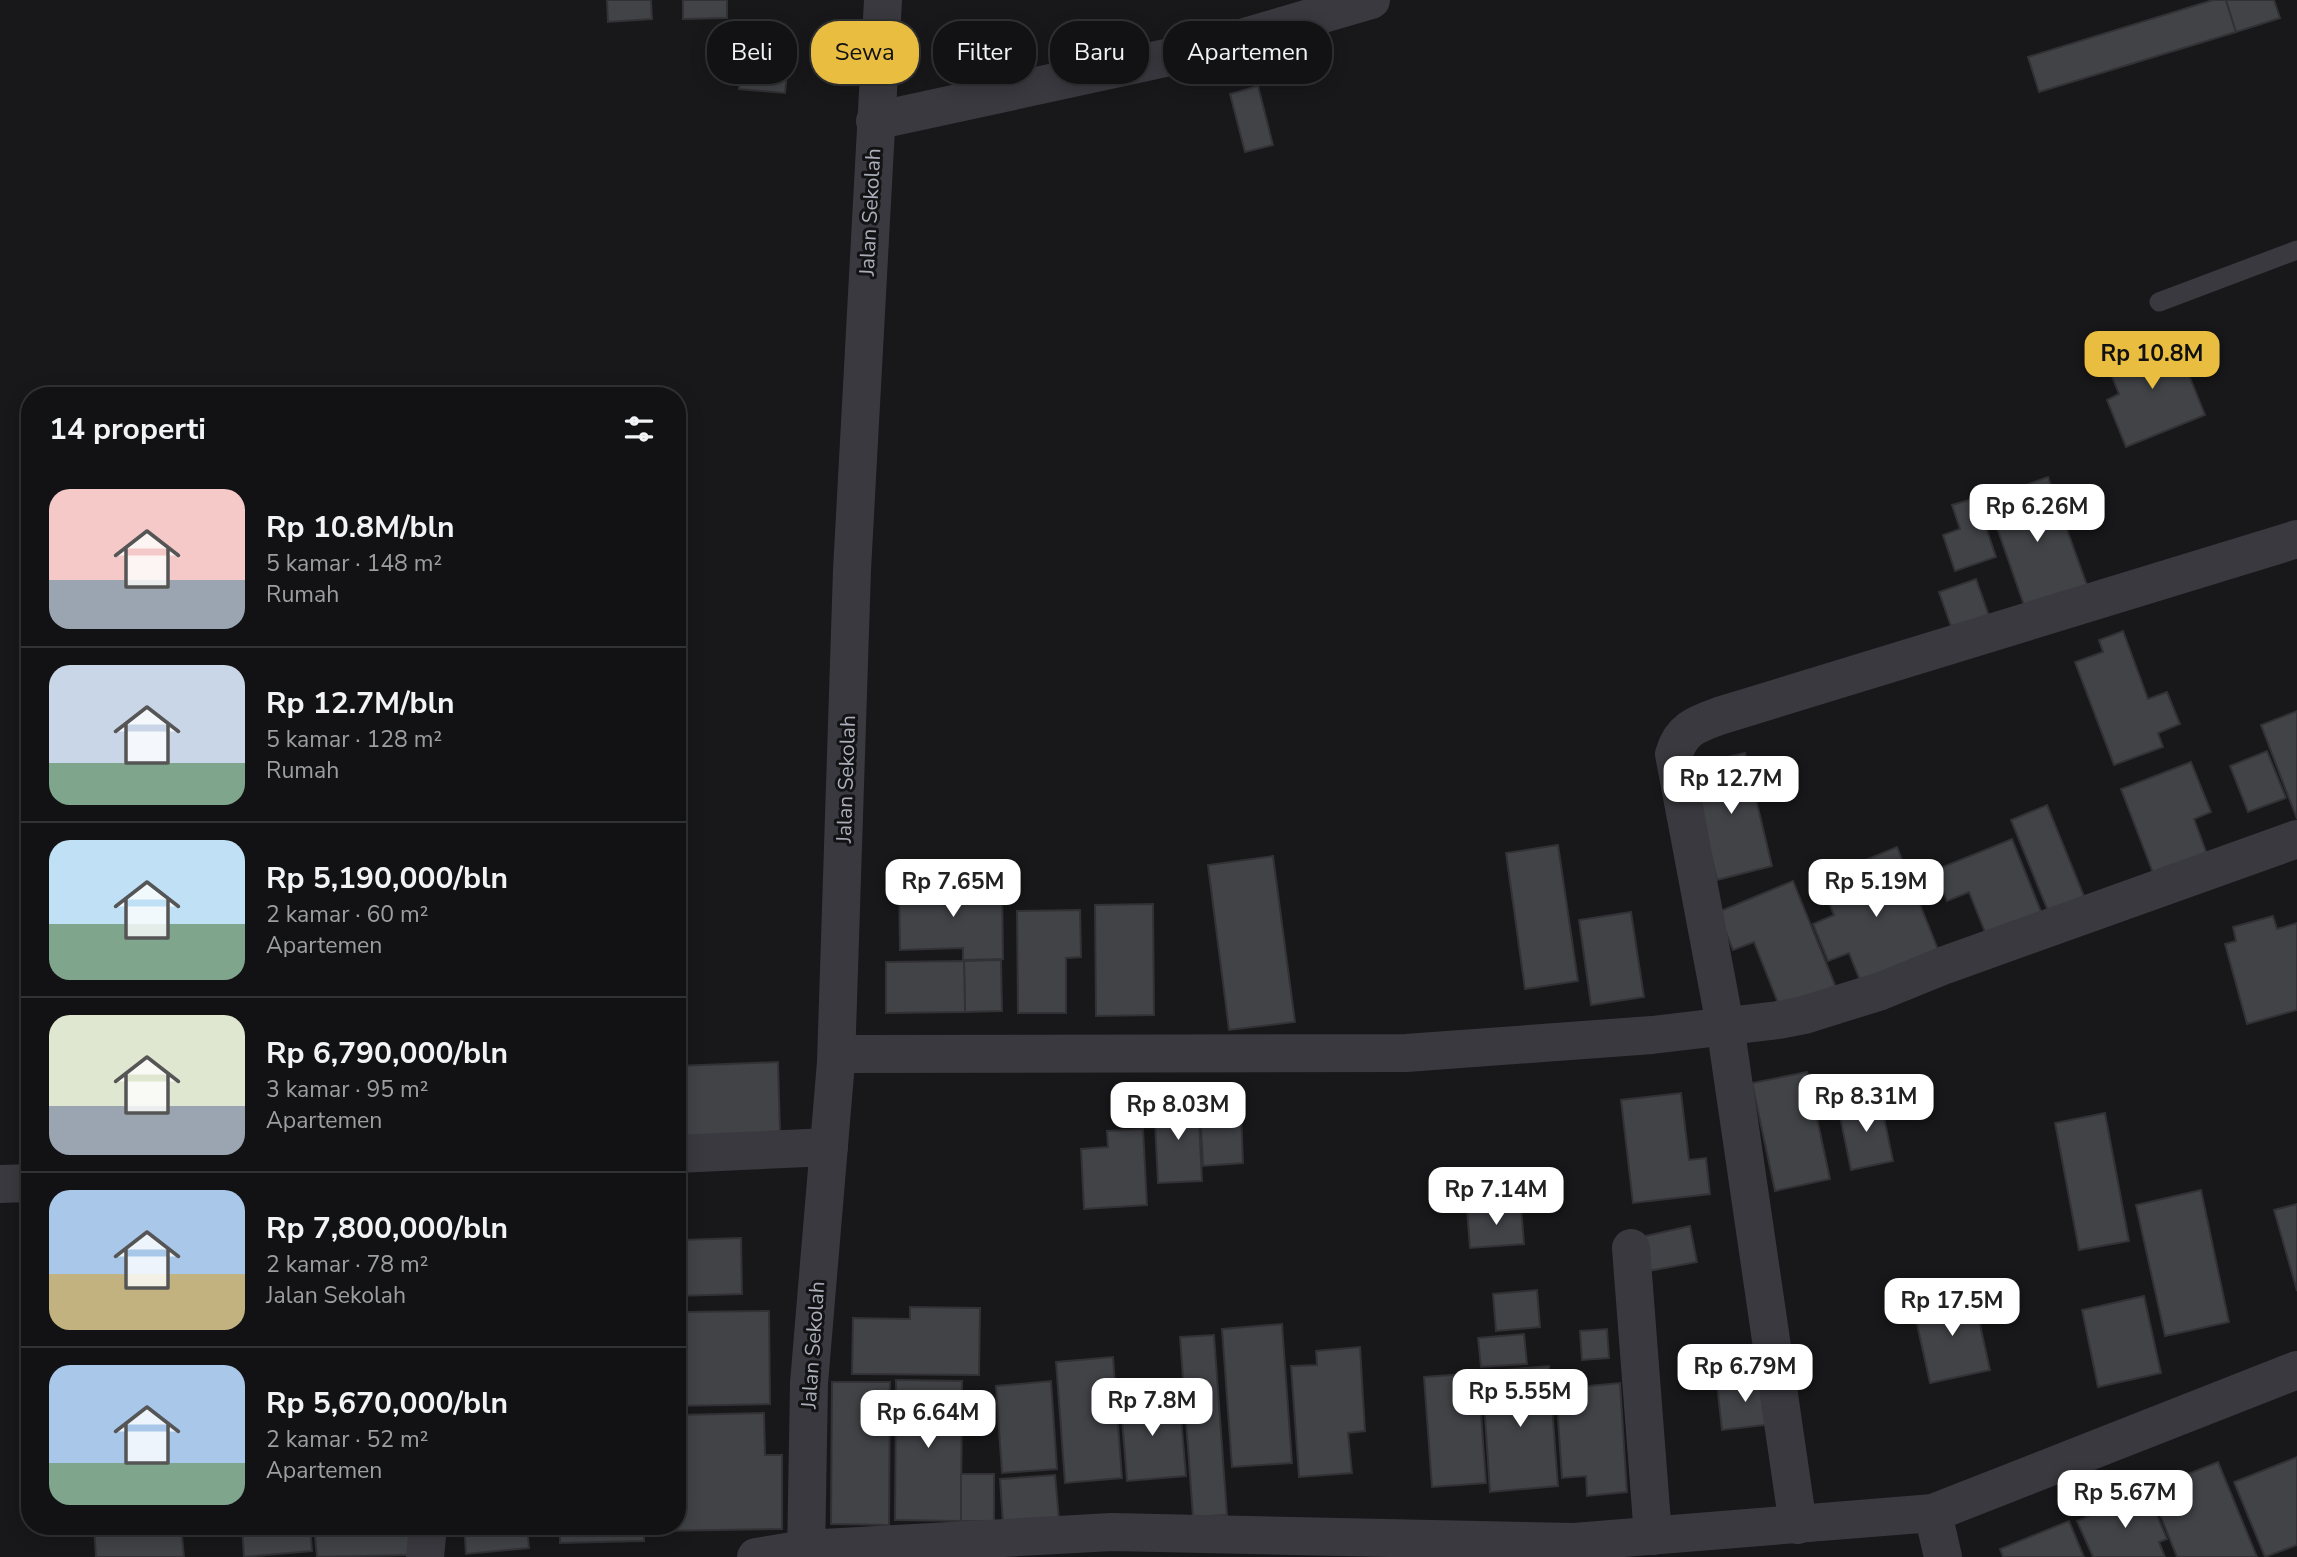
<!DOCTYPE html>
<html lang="id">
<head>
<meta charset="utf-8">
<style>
	:root { --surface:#121214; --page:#1f2022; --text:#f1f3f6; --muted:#9c9ea0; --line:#313234; --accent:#e9bd40 }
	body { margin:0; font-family:"Nunito Sans",sans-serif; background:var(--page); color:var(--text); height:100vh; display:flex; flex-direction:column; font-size:26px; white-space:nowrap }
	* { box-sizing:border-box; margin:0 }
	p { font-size:23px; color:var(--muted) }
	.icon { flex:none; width:38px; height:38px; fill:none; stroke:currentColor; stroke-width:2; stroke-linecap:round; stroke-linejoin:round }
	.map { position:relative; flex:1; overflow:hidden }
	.details { position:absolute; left:21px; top:387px; width:665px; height:1148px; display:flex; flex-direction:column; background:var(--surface); border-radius:28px; box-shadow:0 4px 18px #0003,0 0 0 2px var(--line) }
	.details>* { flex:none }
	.top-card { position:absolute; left:707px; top:21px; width:665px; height:63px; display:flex; gap:14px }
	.price { position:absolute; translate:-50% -60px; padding:0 16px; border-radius:14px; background:#fff; color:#222; font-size:23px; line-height:46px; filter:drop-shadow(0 2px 4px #0008) }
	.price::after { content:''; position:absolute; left:50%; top:42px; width:21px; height:16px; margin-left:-10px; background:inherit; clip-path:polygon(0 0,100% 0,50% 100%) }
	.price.selected { background:var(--accent); color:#111 }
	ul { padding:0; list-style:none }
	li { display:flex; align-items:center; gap:21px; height:175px; padding:0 28px }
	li+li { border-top:2px solid var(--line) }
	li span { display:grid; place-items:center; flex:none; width:196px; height:140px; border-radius:21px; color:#555 }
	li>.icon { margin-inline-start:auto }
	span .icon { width:84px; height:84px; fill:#fffc; stroke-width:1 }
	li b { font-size:30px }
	h2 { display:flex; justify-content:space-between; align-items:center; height:84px; padding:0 28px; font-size:30px }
	.tag { padding:0 24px; border-radius:28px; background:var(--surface); box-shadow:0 4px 18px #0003,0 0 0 2px var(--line); font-size:24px; line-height:63px }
	.tag.selected { background:var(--accent); color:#111 }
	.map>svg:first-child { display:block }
</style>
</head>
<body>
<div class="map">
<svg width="2297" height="1557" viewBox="0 0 2297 1557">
	<rect width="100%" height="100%" fill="#18181a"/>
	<g fill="#424347" stroke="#323236" stroke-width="2">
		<polygon points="607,0 651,0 652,19 608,22"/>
		<polygon points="683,0 727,0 727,18 683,19"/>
		<polygon points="2213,0 2226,0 2236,32 2039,92 2028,57"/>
		<polygon points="2226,0 2274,0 2280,18 2236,32"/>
		<polygon points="745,29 791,33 785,93 739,89"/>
		<polygon points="1258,86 1273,145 1245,152 1230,94"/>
		<polygon points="2172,333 2205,415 2126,447 2107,400 2119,394 2105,359"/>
		<polygon points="2048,477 2088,588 2026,611 1987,499"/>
		<polygon points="1976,498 1996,557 1955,571 1943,535 1960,529 1952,505"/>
		<polygon points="1976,579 1989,616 1952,629 1939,592"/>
		<polygon points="2123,631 2148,699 2167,692 2180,724 2158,733 2163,747 2114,765 2075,662 2103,652 2099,640"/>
		<polygon points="2297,711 2297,819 2261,725"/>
		<polygon points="2267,751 2286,798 2248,812 2230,766"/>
		<polygon points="1745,753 1772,866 1717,880 1689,766"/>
		<polygon points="2191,762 2211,812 2194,819 2208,857 2155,878 2121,789"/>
		<polygon points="2047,805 2088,906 2052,921 2011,820"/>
		<polygon points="2012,839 2046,924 1991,947 1969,892 1947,901 1935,870"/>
		<polygon points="1558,845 1578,981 1525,989 1506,853"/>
		<polygon points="1897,847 1941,957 1863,988 1849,953 1828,961 1813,924 1834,915 1819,879"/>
		<polygon points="1273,856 1295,1022 1229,1030 1208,865"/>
		<polygon points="1793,881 1837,990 1782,1013 1754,942 1733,950 1718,912"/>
		<polygon points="1002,883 1003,959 963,960 963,948 900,950 899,886"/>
		<polygon points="1153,904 1154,1015 1096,1016 1095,905"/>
		<polygon points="1080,910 1081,957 1066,958 1066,1013 1018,1013 1017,911"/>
		<polygon points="1631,912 1644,997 1591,1005 1579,920"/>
		<polygon points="2273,916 2277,929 2297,923 2297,1010 2247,1024 2225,944 2236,941 2233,927"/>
		<polygon points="1001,960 1002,1011 965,1012 964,961"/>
		<polygon points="964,961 965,1012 886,1013 886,962"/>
		<polygon points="778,1062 780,1132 677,1151 677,1066"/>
		<polygon points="1807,1072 1830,1179 1775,1191 1752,1083"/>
		<polygon points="1240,1088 1243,1163 1203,1166 1199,1090"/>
		<polygon points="1681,1093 1689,1160 1706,1158 1710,1194 1633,1203 1621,1100"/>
		<polygon points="1880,1098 1893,1161 1851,1170 1838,1107"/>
		<polygon points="1198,1100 1202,1181 1158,1183 1154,1102"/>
		<polygon points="2105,1113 2129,1241 2079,1250 2055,1123"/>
		<polygon points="1143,1129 1147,1205 1084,1209 1081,1149 1108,1147 1107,1131"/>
		<polygon points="2201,1190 2229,1322 2165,1336 2136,1205"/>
		<polygon points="2297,1204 2297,1291 2274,1210"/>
		<polygon points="1521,1206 1524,1244 1470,1248 1467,1210"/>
		<polygon points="677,1218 680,1218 680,1240 741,1238 742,1294 677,1296"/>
		<polygon points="1690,1226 1697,1262 1649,1271 1641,1237"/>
		<polygon points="1537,1290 1540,1327 1496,1331 1493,1294"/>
		<polygon points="1973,1293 1990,1370 1930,1383 1913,1306"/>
		<polygon points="2144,1296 2161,1373 2098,1387 2082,1310"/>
		<polygon points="910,1307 980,1308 979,1375 852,1374 853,1318 910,1319"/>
		<polygon points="769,1311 770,1404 677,1406 677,1363 682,1363 682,1312"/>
		<polygon points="1282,1324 1292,1463 1232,1467 1222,1329"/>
		<polygon points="1607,1329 1609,1358 1582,1360 1580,1331"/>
		<polygon points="1524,1334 1527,1364 1481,1367 1478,1338"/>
		<polygon points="1214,1335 1227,1515 1193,1517 1180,1337"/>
		<polygon points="1360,1347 1365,1431 1348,1433 1352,1473 1299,1477 1291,1366 1317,1365 1316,1351"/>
		<polygon points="1113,1357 1122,1478 1065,1483 1056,1362"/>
		<polygon points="1549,1366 1558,1486 1490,1492 1482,1372"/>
		<polygon points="1478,1373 1486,1483 1432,1487 1424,1377"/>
		<polygon points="1767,1378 1772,1424 1722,1430 1717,1384"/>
		<polygon points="896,1380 962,1381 961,1521 895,1520"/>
		<polygon points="1051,1381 1057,1469 1002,1473 996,1386"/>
		<polygon points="832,1382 890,1382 889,1525 831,1524"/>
		<polygon points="1620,1383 1627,1492 1587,1496 1586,1476 1562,1478 1556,1389"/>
		<polygon points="1168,1392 1170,1418 1181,1418 1186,1476 1127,1481 1120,1395"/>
		<polygon points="764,1413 765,1455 782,1455 782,1529 655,1531 655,1526 677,1526 677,1415"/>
		<polygon points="2297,1457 2297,1545 2265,1557 2234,1482"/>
		<polygon points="2218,1462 2257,1557 2177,1557 2150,1489"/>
		<polygon points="30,1471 30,1510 26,1472"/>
		<rect x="961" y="1474" width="33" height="47"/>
		<polygon points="1055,1475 1059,1520 1003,1524 1000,1479"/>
		<polygon points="2147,1491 2167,1539 2159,1542 2165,1557 2093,1557 2077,1521"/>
		<polygon points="2069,1521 2084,1557 2003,1557 2000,1549"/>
		<polygon points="94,1526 181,1526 184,1557 96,1557"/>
		<polygon points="242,1526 310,1526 312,1551 244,1557"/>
		<polygon points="314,1526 411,1526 413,1555 317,1557"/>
		<polygon points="464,1526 527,1526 529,1548 466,1554"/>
		<polygon points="560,1526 644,1526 644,1541 560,1543"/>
	</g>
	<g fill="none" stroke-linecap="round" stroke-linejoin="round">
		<polyline stroke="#39393f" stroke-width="19" points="2159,302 2297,250"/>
		<g stroke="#39393f" stroke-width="38">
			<polyline points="875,121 1193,52 1371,0"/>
			<polyline points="837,1054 1406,1053 1652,1035 1778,1020 1804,1015 1881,991 1945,965 2297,839"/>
			<polyline points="677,1154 829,1147"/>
			<polyline points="0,1184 30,1183"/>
			<polyline points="1631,1248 1653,1536"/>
			<polyline points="1933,1513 1943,1557"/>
			<path d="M 1798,1525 L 1725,1025 L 1674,754 C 1681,729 1697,724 1719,716 L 2297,539"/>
			<polyline points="425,1557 428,1526"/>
			<polyline points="756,1557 805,1549 1112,1532 1574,1542 1933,1513 2297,1370"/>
			<polyline points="806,1557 809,1383 836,1062 852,570 883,0"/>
		</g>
	</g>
	<g text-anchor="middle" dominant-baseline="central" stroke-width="6" stroke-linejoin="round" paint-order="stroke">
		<g font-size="21" fill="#abaeb9" stroke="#131315">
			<text transform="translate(870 212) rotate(-87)">Jalan Sekolah</text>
			<text transform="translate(846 779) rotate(-88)">Jalan Sekolah</text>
			<text transform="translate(813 1345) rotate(-86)">Jalan Sekolah</text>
		</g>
	</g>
</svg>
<b class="price selected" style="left:2152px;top:391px">Rp 10.8M</b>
<b class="price" style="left:2037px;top:544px">Rp 6.26M</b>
<b class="price" style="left:1731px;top:816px">Rp 12.7M</b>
<b class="price" style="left:953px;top:919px">Rp 7.65M</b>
<b class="price" style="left:1876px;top:919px">Rp 5.19M</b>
<b class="price" style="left:1866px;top:1134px">Rp 8.31M</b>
<b class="price" style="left:1178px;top:1142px">Rp 8.03M</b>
<b class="price" style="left:1496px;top:1227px">Rp 7.14M</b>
<b class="price" style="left:1952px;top:1338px">Rp 17.5M</b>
<b class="price" style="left:1745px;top:1404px">Rp 6.79M</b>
<b class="price" style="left:1520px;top:1429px">Rp 5.55M</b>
<b class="price" style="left:1152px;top:1438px">Rp 7.8M</b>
<b class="price" style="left:928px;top:1450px">Rp 6.64M</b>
<b class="price" style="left:2125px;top:1530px">Rp 5.67M</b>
<div class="top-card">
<a class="tag">Beli</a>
<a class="tag selected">Sewa</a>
<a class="tag">Filter</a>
<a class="tag">Baru</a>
<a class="tag">Apartemen</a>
</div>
<section class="details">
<h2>14 properti<svg class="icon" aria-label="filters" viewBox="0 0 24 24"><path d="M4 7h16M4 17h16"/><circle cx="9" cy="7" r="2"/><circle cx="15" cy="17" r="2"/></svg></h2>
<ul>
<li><span style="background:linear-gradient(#f6c9c9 65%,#9aa5b1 0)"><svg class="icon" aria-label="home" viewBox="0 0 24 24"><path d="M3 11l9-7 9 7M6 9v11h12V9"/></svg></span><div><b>Rp 10.8M/bln</b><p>5 kamar · 148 m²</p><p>Rumah</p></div></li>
<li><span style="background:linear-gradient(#c9d6e8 70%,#7fa58c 0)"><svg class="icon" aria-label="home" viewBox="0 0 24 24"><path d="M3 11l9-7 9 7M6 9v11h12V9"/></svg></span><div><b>Rp 12.7M/bln</b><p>5 kamar · 128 m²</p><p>Rumah</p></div></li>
<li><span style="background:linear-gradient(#bfe0f5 60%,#7fa58c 0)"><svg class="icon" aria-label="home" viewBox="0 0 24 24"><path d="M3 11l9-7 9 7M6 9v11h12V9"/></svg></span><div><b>Rp 5,190,000/bln</b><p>2 kamar · 60 m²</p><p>Apartemen</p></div></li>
<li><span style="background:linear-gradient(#dfe7d0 65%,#9aa5b1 0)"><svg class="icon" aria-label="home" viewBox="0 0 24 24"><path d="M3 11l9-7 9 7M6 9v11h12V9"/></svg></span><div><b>Rp 6,790,000/bln</b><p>3 kamar · 95 m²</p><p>Apartemen</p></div></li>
<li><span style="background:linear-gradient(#a9c7e8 60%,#c2b280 0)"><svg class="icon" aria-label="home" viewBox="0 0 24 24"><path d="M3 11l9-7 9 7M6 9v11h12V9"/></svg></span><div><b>Rp 7,800,000/bln</b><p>2 kamar · 78 m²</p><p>Jalan Sekolah</p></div></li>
<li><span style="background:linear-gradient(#a9c7e8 70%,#7fa58c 0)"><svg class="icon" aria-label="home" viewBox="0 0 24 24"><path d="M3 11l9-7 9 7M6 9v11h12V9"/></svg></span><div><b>Rp 5,670,000/bln</b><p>2 kamar · 52 m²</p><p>Apartemen</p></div></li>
</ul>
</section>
</div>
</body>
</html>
